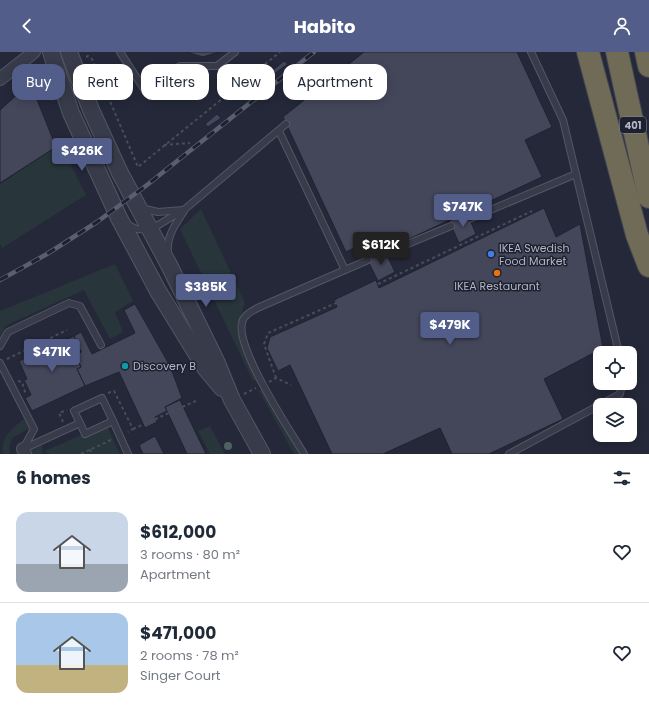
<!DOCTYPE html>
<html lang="en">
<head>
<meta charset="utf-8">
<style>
	:root { --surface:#fff; --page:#f2f2f3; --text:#1f2937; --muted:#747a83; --line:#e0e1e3; --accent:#525d89 }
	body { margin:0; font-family:Poppins,sans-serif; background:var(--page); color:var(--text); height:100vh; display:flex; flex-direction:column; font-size:15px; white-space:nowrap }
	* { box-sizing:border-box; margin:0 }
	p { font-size:13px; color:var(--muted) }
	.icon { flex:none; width:22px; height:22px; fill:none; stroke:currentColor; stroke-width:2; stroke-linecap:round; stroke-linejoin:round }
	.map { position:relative; height:402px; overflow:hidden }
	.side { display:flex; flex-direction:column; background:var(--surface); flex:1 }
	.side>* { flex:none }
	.banner { position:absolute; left:12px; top:12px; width:400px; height:36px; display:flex; gap:8px }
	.buttons { position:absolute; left:593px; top:294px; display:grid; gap:8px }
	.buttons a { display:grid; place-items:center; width:44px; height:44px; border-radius:8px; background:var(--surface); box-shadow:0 2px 10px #0003; font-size:20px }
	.price { position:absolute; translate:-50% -34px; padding:0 9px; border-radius:4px; background:var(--accent); color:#fff; font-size:13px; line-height:26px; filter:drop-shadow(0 1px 2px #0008) }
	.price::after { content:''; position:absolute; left:50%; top:24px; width:12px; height:9px; margin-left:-6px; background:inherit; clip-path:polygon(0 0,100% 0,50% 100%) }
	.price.selected { background:#222; color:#fff }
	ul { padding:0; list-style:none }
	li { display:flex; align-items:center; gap:12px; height:100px; padding:0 16px }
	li+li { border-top:1px solid var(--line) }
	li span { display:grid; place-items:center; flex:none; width:112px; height:80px; border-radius:12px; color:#555 }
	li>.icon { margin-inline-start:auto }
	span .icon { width:48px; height:48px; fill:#fffc; stroke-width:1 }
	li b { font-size:17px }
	h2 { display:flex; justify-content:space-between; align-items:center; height:48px; padding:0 16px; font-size:17px }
	.tag { padding:0 14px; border-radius:12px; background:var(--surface); box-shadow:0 2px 10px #0003; font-size:14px; line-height:36px }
	.tag.selected { background:var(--accent); color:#fff }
	header { display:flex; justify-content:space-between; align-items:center; height:52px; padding:0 16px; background:var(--accent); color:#fff; font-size:18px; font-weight:700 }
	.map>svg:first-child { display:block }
</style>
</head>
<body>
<header><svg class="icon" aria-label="back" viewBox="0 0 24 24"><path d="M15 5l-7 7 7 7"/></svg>Habito<svg class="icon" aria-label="person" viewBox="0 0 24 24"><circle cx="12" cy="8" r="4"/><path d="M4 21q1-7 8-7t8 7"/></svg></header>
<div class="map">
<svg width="649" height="402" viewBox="0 0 649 402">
	<rect width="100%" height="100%" fill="#252839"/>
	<g fill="#28353b">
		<polygon points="60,92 86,143 2,196 0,192 0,132"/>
		<polygon points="201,157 245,251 237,274 257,327 253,329 180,177"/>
		<polygon points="115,212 133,249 115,260 123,280 110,287 84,238 5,274 0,285 0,259"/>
		<polygon points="263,337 300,402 294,402 259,339"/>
		<path d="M 24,367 L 30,376 L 12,386 L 9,397 L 10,402 L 3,402 C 0,385 13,376 24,367 Z"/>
		<polygon points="106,372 120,402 47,402 45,399"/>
		<polygon points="210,374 225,402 210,402 198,379"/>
		<polygon points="42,392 43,402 30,402 29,399"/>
	</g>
	<g fill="#44475a" stroke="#1f2230">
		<polygon points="186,0 219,0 203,5"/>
		<polygon points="364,0 517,0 552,75 525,88 542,125 370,205 364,191 346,200 283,65"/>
		<polygon points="284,9 288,12 274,22 272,19"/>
		<polygon points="26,39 33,40 36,45 56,95 0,131 0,58 20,40"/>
		<polygon points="217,62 221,66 208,75 205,72"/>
		<polygon points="544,156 556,185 580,172 603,296 544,327 563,367 489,402 452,402 440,376 383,402 332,402 290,313 278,319 267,296 270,285 337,255 334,248 376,228 379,236"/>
		<polygon points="467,161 476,182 459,191 449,169"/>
		<polygon points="385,199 395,220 378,229 367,207"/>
		<polygon points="135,252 170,314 182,346 165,355 167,359 155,365 157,370 145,376 119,320 85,334 77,317 81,315 75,303 81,300 74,284 81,280 92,302 135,281 124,258"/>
		<polygon points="74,284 81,300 75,303 81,315 77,317 85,334 32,359 25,346 31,343 24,328 27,327 19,309"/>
		<polygon points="180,348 206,402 187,402 165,355"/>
		<polygon points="155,384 164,402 143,402 139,393"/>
	</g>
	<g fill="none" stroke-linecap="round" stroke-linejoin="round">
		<g stroke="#535664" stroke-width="8">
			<g id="service">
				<polyline points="120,0 146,40 180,14 217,14 235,0"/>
				<polyline points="531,0 563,68 619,301"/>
				<polyline points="279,79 345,218"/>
				<polyline points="141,156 158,160 183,158"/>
				<polyline points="469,167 576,122"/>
				<polyline points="127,172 136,177 150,178 185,157 286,72"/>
				<path d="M 168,201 C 166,185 175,173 184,159"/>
				<polyline points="386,201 451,174"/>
				<polyline points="0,294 8,280 69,251 80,254 101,293"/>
				<polyline points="0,311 34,377 23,397"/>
				<polyline points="80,371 74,359 102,346 113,369"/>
				<polyline points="23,397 80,371 85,382 113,369 128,402"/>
				<path d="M 304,402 C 289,377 236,297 242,271 C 243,263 255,257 262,254 L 368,208"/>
				<polyline points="509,402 620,342 622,331"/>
			</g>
		</g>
		<g stroke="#535664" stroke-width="14">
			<g id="minor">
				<polyline points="0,27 34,0"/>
				<polyline points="23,397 25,402"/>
			</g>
		</g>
		<g stroke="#535664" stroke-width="18">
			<g id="tertiary">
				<polyline points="51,0 71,61 119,166 158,239 206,317 222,336"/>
				<polyline points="69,0 91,58 120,121 169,213 216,309 232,348 262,402"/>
			</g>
		</g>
		<g stroke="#404351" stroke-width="24">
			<g id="motorway">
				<polyline points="588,0 637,183 649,214"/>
				<polyline points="617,0 649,145"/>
				<polyline points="646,0 649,14"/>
			</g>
		</g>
		<g stroke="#445057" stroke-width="2" stroke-dasharray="3 3" stroke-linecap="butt">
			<polyline points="86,5 88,4 92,7 138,115 280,0"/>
			<polyline points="164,93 190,91"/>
			<polyline points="378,232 532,159"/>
			<polyline points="7,307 67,278"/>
			<polyline points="276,326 264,292 268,281 336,251"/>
			<polyline points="18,329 22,330 26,343"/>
			<polyline points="269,330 276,326 291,333"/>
			<polyline points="108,341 114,339 133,377 128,380"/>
			<polyline points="244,342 256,336"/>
			<polyline points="63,370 59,361 67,358"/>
			<polyline points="133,377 198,348"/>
			<polyline points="90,397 92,402"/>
			<polyline points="81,402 113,387"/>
		</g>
		<use href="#service" stroke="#383b49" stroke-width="6"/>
		<use href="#minor" stroke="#383b49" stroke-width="12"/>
		<use href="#tertiary" stroke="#383b49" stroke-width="16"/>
		<use href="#motorway" stroke="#6f6b56" stroke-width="22"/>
		<g stroke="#5a5e70" stroke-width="4.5">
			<polyline id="rail" points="0,228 47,202 97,170 147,133 314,0"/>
		</g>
		<use href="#rail" stroke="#1d202e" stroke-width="3" stroke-dasharray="9" stroke-linecap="butt"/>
	</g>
	<circle fill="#4d6360" cx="228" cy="394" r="4"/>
	<circle fill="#3f7fe0" stroke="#1d202e" stroke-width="1.5" cx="491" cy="202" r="4"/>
	<circle fill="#e8710a" stroke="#1d202e" stroke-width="1.5" cx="497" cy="221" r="4"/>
	<circle fill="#0f9aa8" stroke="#1d202e" stroke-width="1.5" cx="125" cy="314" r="4"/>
	<g text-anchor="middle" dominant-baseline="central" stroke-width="3" stroke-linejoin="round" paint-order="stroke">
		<rect fill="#1d202e" stroke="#868998" stroke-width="1" x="620" y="65" width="26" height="16" rx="3"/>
		<g font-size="10" font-weight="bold" fill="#b3b6c5">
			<text x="633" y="73">401</text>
		</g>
		<g font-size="11" fill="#b3b6c5" stroke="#1d202e" text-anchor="start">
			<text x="499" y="196">IKEA Swedish<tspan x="499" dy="13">Food Market</tspan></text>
			<text x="497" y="234" text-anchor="middle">IKEA Restaurant</text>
			<text x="133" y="314">Discovery B</text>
		</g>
	</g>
</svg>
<div class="buttons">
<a><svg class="icon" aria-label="locate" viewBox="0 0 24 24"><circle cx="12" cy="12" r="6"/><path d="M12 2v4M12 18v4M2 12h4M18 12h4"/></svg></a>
<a><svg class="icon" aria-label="layers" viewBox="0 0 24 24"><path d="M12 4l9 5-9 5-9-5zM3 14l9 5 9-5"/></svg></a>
</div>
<b class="price" style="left:82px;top:120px">$426K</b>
<b class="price" style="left:463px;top:176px">$747K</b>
<b class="price selected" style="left:381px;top:214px">$612K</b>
<b class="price" style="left:206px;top:256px">$385K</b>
<b class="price" style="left:450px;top:294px">$479K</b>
<b class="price" style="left:52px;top:321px">$471K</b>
<div class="banner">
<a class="tag selected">Buy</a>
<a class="tag">Rent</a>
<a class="tag">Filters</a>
<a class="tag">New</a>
<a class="tag">Apartment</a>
</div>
</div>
<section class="side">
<h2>6 homes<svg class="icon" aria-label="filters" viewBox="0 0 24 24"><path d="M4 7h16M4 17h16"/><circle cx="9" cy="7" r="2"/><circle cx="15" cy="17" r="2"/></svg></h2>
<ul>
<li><span style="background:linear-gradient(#c9d6e8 65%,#9aa5b1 0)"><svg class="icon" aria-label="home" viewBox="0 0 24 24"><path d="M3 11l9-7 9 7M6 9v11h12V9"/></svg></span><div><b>$612,000</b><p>3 rooms · 80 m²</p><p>Apartment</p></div><svg class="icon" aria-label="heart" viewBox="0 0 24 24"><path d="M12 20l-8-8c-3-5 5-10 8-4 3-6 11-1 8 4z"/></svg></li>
<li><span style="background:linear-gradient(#a9c7e8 65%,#c2b280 0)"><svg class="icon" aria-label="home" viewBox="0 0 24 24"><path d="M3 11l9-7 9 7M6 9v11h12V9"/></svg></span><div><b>$471,000</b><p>2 rooms · 78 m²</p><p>Singer Court</p></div><svg class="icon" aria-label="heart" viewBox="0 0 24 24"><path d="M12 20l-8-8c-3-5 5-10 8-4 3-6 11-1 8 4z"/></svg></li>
</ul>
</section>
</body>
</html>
